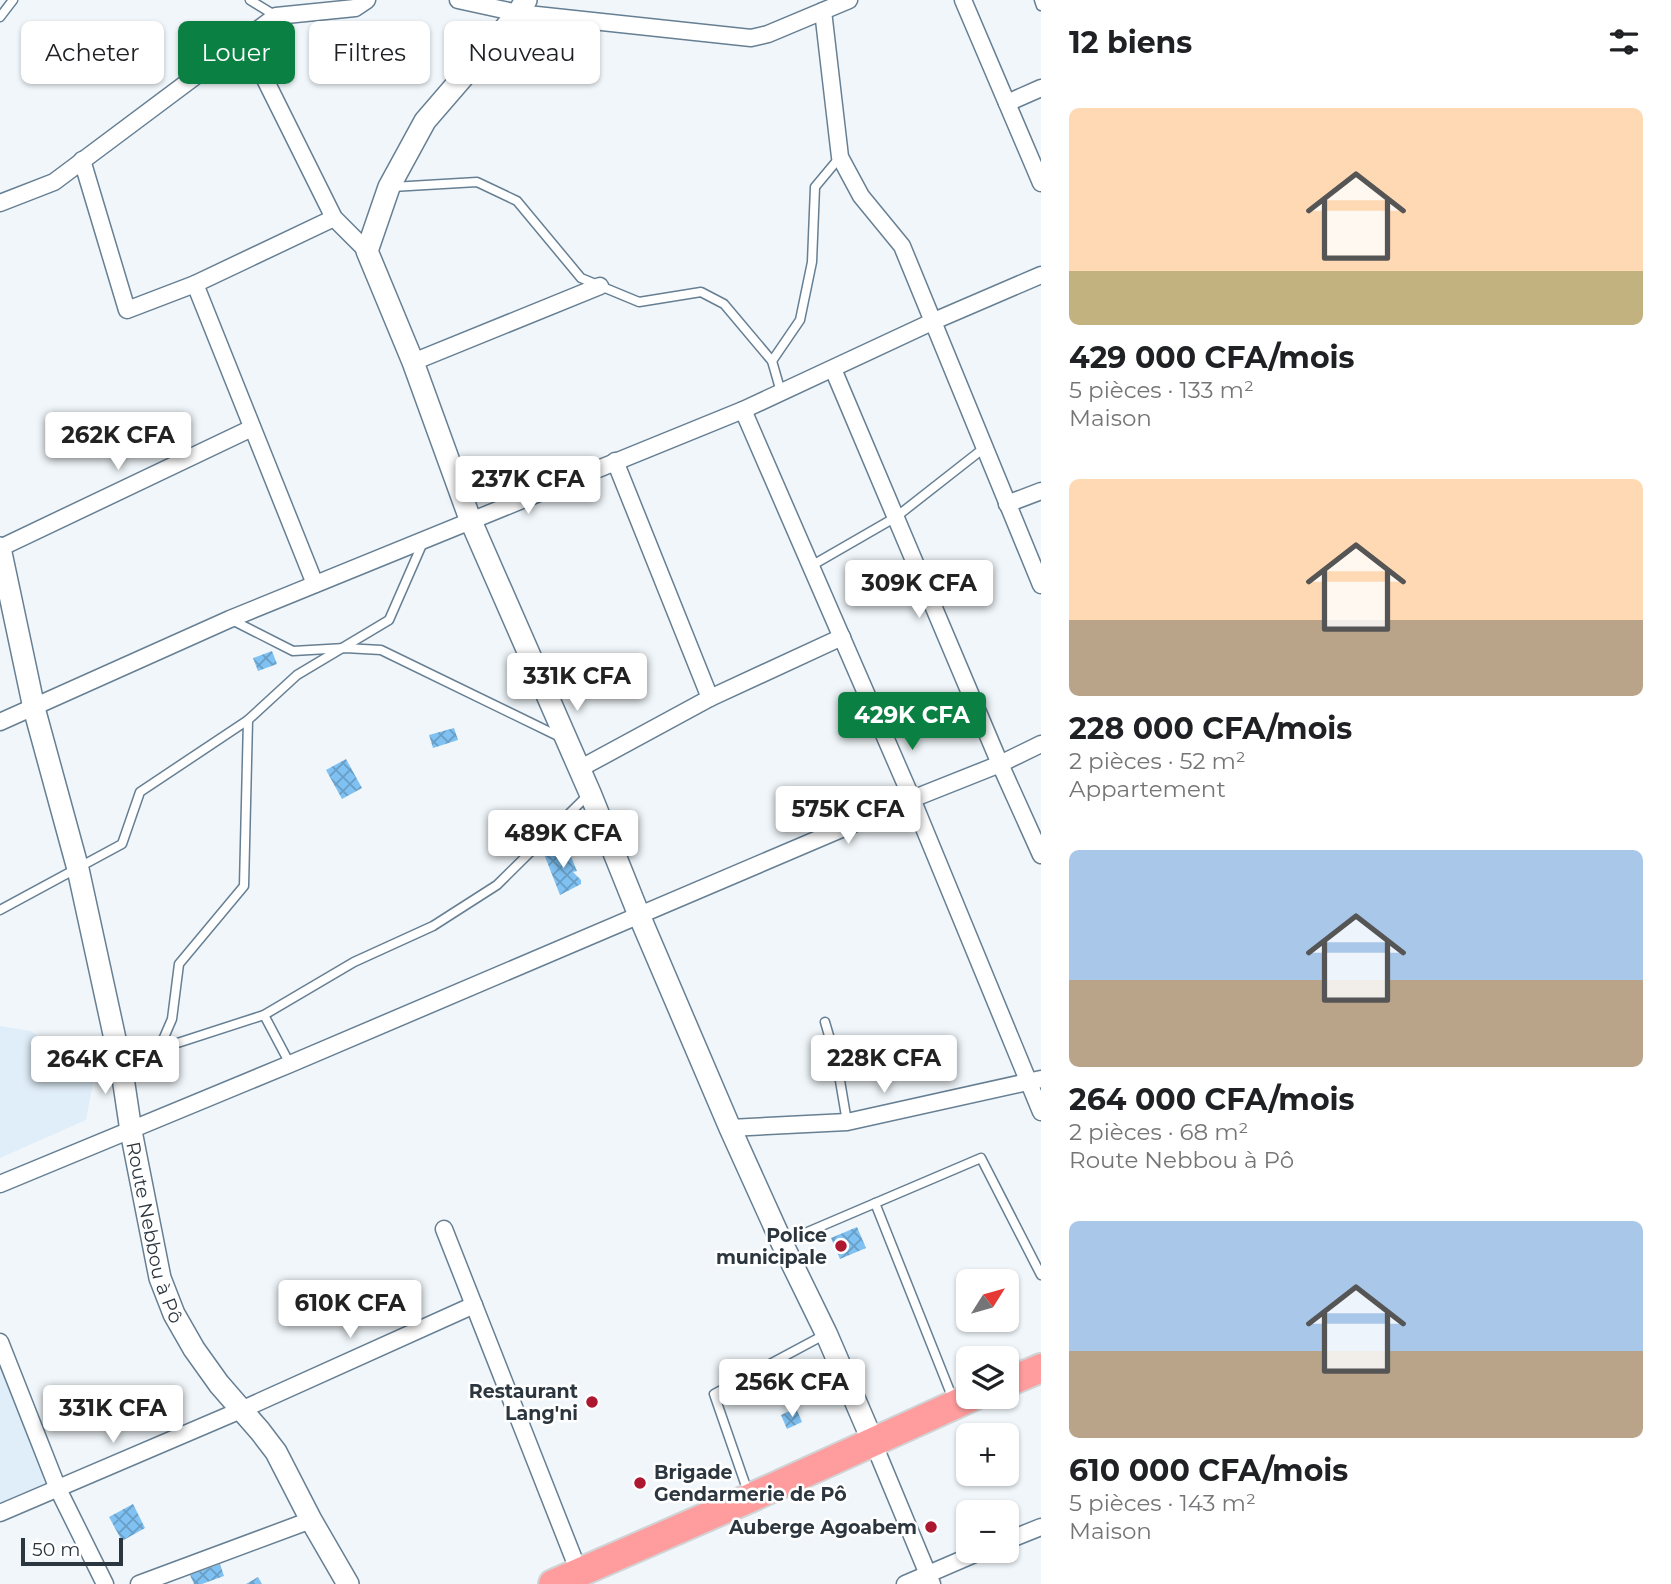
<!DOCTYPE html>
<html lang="fr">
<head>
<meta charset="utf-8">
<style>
	:root { --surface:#fff; --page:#f2f2f2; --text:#202124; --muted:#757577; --accent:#0b8043 }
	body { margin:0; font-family:Montserrat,sans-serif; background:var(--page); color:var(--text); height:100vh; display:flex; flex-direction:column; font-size:26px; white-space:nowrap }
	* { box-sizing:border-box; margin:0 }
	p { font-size:23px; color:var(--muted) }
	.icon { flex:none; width:38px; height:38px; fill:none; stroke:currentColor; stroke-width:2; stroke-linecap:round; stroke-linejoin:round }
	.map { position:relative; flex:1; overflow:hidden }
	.panel { display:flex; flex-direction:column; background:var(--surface); width:630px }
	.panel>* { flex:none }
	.guide { position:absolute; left:21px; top:21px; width:665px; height:63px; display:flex; gap:14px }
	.needle { width:46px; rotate:53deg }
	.controls { position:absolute; left:956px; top:1269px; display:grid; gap:14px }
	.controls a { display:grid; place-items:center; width:63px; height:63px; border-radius:10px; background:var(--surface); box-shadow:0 2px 5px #0004; font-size:35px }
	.scale { position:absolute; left:21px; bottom:18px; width:102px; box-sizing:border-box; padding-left:7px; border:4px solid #2c363f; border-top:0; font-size:19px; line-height:24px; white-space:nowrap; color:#2c363f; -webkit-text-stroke:5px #fff; paint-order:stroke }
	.price { position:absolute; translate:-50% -60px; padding:0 16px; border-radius:7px; background:#fff; color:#222; font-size:23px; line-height:46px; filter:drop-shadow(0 2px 4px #0008) }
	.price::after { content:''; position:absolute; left:50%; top:42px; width:21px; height:16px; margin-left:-10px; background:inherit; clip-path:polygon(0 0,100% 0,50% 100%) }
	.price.on { background:var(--accent); color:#fff }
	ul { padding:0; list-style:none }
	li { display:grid; align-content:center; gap:14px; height:371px; padding:0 28px }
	li span { display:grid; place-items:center; height:217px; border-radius:10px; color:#555 }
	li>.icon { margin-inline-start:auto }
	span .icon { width:126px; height:126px; fill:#fffc; stroke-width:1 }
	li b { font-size:30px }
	h2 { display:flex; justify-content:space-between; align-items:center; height:84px; padding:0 28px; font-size:30px }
	.pill { padding:0 24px; border-radius:10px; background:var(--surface); box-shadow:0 2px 5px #0004; font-size:24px; line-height:63px }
	.pill.on { background:var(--accent); color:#fff }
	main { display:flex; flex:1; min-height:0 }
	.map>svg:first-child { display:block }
</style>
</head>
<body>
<main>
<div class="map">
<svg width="1041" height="1584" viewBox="0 0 1041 1584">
	<defs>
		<pattern id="building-cross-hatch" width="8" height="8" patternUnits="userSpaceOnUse" patternTransform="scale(1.75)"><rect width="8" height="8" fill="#7fc1f2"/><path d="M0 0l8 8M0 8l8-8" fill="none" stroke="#689ec5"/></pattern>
	</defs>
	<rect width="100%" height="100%" fill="#f0f6fa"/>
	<g fill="#e0eef9">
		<polygon points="0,1026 31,1031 65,1058 93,1045 99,1052 86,1120 0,1158"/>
		<polygon points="0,1366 48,1484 0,1504"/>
	</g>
	<g fill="url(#building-cross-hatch)">
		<polygon points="272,651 277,664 258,671 253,658"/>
		<polygon points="454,728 458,740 433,748 429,735"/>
		<polygon points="346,759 362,788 342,799 326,770"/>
		<polygon points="563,847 566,853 569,852 577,871 573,872 581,880 581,884 560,895 544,854"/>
		<polygon points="857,1227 866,1248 840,1259 831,1238"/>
		<polygon points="796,1408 802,1422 787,1429 781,1415"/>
		<polygon points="133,1504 145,1528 122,1541 109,1517"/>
		<polygon points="220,1564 224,1576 202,1584 194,1584 190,1575"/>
		<polygon points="258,1577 262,1584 246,1584"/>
	</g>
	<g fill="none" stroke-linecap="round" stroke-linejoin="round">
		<g stroke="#667f93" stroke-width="11">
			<g id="lane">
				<polyline points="250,0 276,16"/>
				<polyline points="1039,0 1041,6"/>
				<polyline points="0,17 13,0"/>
				<polyline points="392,187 477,182 517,201 581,278 639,302 701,292 724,304 772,361 781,392"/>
				<polyline points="772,361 800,320 812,262 815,187 840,157"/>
				<polyline points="811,566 896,517 984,448"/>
				<polyline points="230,619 293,651 345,648 381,650 560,737"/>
				<polyline points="0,910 122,844 140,792 248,720"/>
				<polyline points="264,1015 354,962 433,926 497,885 589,794"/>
				<polyline points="825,1022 837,1063 847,1122"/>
				<polyline points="159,1049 172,1019 179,964 244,886 248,720 297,675 389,620 424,540"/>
				<polyline points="125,1070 159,1049 264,1015 290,1064"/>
				<polyline points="875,1203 953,1399"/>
				<polyline points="784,1242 981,1158 1041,1275"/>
				<polyline points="748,1492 714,1394 824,1335"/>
			</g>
		</g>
		<g stroke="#667f93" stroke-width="19">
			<g id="street">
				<polyline points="458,0 518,13 751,38 768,34 849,0"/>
				<polyline points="963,0 1041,183"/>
				<polyline points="823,11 840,157 861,196 902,246 1041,585"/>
				<polyline points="245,39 334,218 367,251"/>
				<polyline points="1007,103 1041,88"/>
				<polyline points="82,160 127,310 195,284 334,218"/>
				<polyline points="0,203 54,182 276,16 355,8 367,0"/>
				<polyline points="195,284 315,584"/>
				<polyline points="413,362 600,286"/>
				<polyline points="833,369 1000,764 1041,855"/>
				<polyline points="743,410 912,799 1041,1112"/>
				<polyline points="615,461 710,698"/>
				<polyline points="1007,504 1041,491"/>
				<polyline points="0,548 252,428"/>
				<polyline points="0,722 230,619 743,410 934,321 1041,275"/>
				<polyline points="579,769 710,698 842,637"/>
				<polyline points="730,1128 847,1122 1041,1079"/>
				<polyline points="0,1184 290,1064 912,799 1000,764 1041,744"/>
				<polyline points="444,1229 579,1572"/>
				<polyline points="0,1342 58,1489 105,1584"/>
				<polyline points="873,1442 932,1584"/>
				<polyline points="0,1513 241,1410 474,1305"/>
				<polyline points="1006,1541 1041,1527"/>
				<polyline points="139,1584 311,1520"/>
				<polyline points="905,1584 984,1550"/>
			</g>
		</g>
		<g stroke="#667f93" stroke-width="24">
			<g id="secondary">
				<polyline points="526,0 518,13 425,121 389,187 367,251 413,362 470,519 590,793 639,915 730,1128 782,1243 826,1333 873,1442"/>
				<path id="s1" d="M 0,548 L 34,708 L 78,869 L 122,1071 L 131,1131 L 160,1278 L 174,1314 L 194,1349 L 219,1384 L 260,1431 L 276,1452 L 311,1520 L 348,1584"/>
			</g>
		</g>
		<g stroke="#d1d3d5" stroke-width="32">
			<g id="highway">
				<polyline points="1006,1383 1041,1368"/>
				<polyline points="553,1584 750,1498 974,1396"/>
			</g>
		</g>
		<use href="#lane" stroke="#fff" stroke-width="8"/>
		<use href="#street" stroke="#fff" stroke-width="16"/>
		<use href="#secondary" stroke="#fff" stroke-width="21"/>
		<use href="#highway" stroke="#ff9c9d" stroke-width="28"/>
	</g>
	<g fill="#ad1831" stroke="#fff" stroke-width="2.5">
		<circle cx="841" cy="1246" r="7"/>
		<circle cx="592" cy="1402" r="7"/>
		<circle cx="640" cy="1483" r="7"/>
		<circle cx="931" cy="1527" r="7"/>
	</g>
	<g text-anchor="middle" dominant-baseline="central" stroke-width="5" stroke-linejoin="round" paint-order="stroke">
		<g font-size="19" fill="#2c363f" stroke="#fff">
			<text stroke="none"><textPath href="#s1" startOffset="702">Route Nebbou à Pô</textPath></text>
		</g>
		<g font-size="19" font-weight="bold" fill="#2c363f" stroke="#fff" text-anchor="end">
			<text x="827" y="1235">Police<tspan x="827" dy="22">municipale</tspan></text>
			<text x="578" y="1391">Restaurant<tspan x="578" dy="22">Lang'ni</tspan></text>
			<text x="654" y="1472" text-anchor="start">Brigade<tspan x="654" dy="22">Gendarmerie de Pô</tspan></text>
			<text x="917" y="1527">Auberge Agoabem</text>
		</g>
	</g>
</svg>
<div class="controls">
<a><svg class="needle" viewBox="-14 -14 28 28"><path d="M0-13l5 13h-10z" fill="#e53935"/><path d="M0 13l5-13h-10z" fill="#757577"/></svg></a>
<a><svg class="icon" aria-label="layers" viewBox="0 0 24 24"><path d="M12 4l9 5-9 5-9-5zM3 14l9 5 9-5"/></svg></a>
<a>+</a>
<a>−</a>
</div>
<div class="scale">50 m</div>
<b class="price" style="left:118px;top:472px">262K CFA</b>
<b class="price" style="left:528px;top:516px">237K CFA</b>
<b class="price" style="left:919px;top:620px">309K CFA</b>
<b class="price" style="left:577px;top:713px">331K CFA</b>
<b class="price on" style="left:912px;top:752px">429K CFA</b>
<b class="price" style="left:848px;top:846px">575K CFA</b>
<b class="price" style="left:563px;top:870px">489K CFA</b>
<b class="price" style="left:884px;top:1095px">228K CFA</b>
<b class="price" style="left:105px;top:1096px">264K CFA</b>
<b class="price" style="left:350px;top:1340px">610K CFA</b>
<b class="price" style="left:792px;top:1419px">256K CFA</b>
<b class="price" style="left:113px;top:1445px">331K CFA</b>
<div class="guide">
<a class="pill">Acheter</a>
<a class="pill on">Louer</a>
<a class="pill">Filtres</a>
<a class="pill">Nouveau</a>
</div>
</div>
<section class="panel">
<h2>12 biens<svg class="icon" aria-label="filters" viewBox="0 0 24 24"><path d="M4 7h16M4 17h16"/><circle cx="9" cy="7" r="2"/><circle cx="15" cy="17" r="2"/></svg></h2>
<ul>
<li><span style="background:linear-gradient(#ffd9b3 75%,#c2b280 0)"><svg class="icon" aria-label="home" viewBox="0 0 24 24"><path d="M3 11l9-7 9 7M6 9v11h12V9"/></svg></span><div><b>429 000 CFA/mois</b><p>5 pièces · 133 m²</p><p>Maison</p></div></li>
<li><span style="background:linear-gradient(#ffd9b3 65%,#b9a48a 0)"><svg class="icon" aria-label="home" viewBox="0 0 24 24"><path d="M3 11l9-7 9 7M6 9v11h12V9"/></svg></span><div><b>228 000 CFA/mois</b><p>2 pièces · 52 m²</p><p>Appartement</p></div></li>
<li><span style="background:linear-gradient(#a9c7e8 60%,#b9a48a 0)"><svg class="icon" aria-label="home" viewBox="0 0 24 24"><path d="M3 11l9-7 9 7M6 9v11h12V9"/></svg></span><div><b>264 000 CFA/mois</b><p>2 pièces · 68 m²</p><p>Route Nebbou à Pô</p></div></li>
<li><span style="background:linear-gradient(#a9c7e8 60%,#b9a48a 0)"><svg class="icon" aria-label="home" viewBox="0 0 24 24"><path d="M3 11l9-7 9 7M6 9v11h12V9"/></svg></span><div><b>610 000 CFA/mois</b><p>5 pièces · 143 m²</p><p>Maison</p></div></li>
</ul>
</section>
</main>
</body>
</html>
